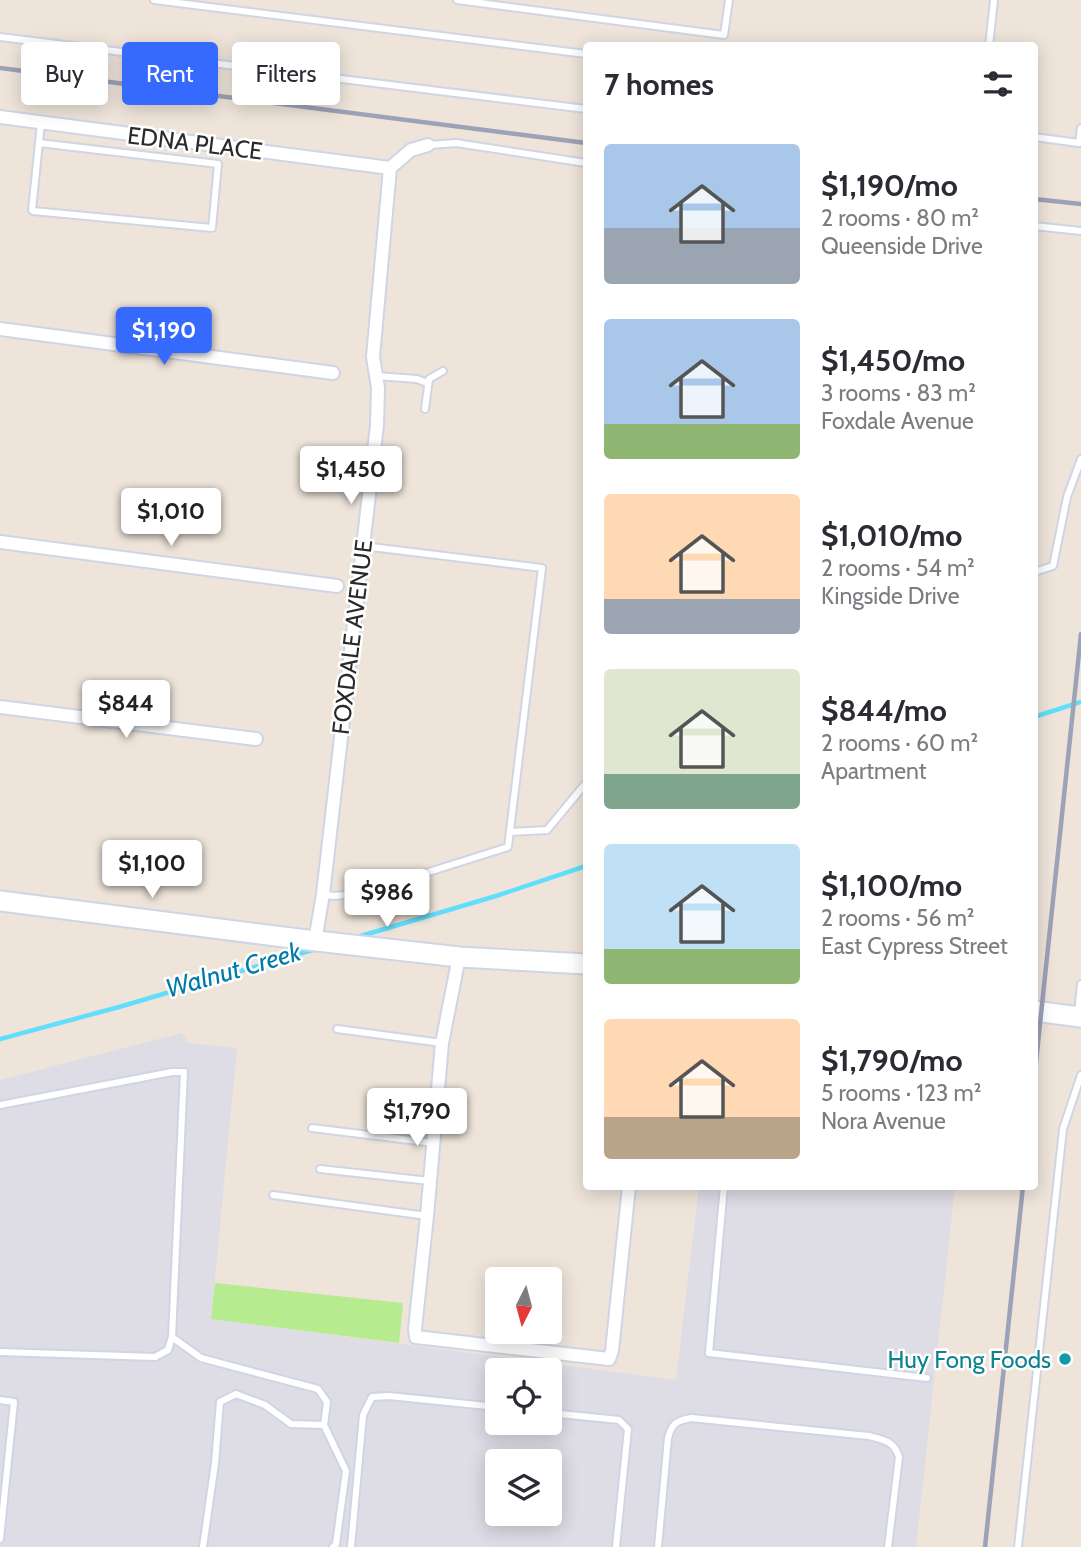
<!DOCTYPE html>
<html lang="en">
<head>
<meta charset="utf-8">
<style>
	:root { --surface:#fff; --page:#f2f2f3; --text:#2b2b33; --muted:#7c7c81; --accent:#366aff }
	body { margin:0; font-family:Cabin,sans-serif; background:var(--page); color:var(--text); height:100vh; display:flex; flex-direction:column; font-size:26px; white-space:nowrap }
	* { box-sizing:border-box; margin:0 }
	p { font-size:23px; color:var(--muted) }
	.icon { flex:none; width:38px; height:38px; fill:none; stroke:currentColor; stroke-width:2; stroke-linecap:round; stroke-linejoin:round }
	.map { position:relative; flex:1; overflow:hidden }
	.sheet { position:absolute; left:583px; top:42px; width:455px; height:1148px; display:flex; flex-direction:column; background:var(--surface); border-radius:7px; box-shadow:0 4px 18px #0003 }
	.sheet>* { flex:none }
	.guide { position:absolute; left:21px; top:42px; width:457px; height:63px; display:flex; gap:14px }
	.needle { width:46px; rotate:186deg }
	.controls { position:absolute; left:485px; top:1267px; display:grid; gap:14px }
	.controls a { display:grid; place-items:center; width:77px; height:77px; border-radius:7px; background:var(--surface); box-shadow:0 4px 18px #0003; font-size:35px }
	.price { position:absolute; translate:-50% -60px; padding:0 16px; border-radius:7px; background:#fff; color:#222; font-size:23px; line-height:46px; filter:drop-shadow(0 2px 4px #0008) }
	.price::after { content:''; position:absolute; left:50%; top:42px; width:21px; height:16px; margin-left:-10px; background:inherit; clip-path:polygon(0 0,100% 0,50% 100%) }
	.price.current { background:var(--accent); color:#fff }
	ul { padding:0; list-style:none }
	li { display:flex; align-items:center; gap:21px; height:175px; padding:0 21px }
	li span { display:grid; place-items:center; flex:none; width:196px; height:140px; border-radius:7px; color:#555 }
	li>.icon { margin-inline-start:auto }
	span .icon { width:84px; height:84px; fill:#fffc; stroke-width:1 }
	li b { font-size:30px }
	h2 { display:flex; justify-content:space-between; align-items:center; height:84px; padding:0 21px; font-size:30px }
	.chip { padding:0 24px; border-radius:7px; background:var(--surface); box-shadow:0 4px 18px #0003; font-size:24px; line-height:63px }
	.chip.current { background:var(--accent); color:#fff }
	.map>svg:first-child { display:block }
</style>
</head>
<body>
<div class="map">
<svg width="1081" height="1547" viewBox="0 0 1081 1547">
	<rect width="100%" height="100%" fill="#eee4da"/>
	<path fill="#dedce5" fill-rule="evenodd" d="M 182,1033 L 188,1043 L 237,1048 L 211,1319 L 676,1380 L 699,1187 L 955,1187 L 916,1547 L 0,1547 L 0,1080 ZM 497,1370 L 550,1370 L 550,1423 L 497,1423 ZM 497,1461 L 550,1461 L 550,1514 L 497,1514 Z"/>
	<polygon fill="#b6eb90" points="215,1283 403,1303 399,1343 211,1319"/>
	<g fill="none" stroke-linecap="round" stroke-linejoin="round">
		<g stroke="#61defc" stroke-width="4.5">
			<polyline points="1034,717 1081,702"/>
			<polyline points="354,938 496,896 586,866"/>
			<polyline points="0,1039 119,1007 316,949"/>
		</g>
		<g stroke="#cfd5e5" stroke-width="10">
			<g id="lane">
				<polyline points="154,0 586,54"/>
				<polyline points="457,0 724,35 729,0"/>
				<polyline points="0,37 586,109"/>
				<polyline points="989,46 994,0"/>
				<polyline points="1034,137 1079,143 1081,128"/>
				<polyline points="39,143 218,164 212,228 33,211 32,210 41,123"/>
				<polyline points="429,145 456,143 586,163"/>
				<polyline points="1034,226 1081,231"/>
				<polyline points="376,376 417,379 427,383"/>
				<polyline points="425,409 429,379 443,371"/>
				<polyline points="1034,572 1053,566 1067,497 1081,459"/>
				<polyline points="510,832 547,830 586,783"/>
				<polyline points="323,894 333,896 359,894 508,847 542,568 363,546"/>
				<polyline points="1078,1014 1081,984"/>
				<polyline points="337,1029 442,1043"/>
				<polyline points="0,1105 172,1072 184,1072 172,1337 168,1350 155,1357 0,1352"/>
				<polyline points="312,1128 434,1143"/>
				<polyline points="320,1169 430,1181"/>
				<polyline points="724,1186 709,1353 927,1378"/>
				<polyline points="273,1195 427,1216"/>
				<polyline points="172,1337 201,1358 318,1389 327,1402 324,1425 346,1471 336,1544 333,1547"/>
				<polyline points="0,1400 14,1402 0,1539"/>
				<polyline points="550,1413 619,1420 628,1429 616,1547"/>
				<polyline points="203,1547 215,1463 220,1402 236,1394 265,1405 291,1424 324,1425"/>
				<polyline points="351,1547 363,1415 372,1397 389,1396 497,1407"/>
				<path d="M 658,1547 L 668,1438 C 672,1423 676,1421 691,1418 L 869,1436 C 884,1440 894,1441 899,1457 L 888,1547"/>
				<polyline points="1018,1547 1063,1129 1081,1075"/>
			</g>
		</g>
		<g stroke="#cfd5e5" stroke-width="16">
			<g id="street">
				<polyline points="0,117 390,168"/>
				<polyline points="0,329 333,373"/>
				<polyline points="0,542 337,586"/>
				<polyline points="0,707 256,739"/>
				<polyline points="315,941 323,894 377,425 378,388 373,357 390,168 411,150 428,145"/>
				<polyline points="459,957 442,1043 427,1216 415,1329 416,1337 609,1359 612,1351 629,1186"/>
			</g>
		</g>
		<g stroke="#cfd5e5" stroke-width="23">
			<g id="secondary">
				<polyline points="0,901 299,939 459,957 586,964"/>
				<polyline points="1034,1011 1081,1017"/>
			</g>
		</g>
		<use href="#lane" stroke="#fff" stroke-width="6"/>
		<use href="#street" stroke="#fff" stroke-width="12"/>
		<use href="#secondary" stroke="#fff" stroke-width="19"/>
		<g stroke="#9ca2b7" stroke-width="4.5">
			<polyline points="0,68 586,143"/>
			<polyline points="1034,199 1081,204"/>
			<polyline points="1034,1081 1081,634"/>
			<polyline points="985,1547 1023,1186"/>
		</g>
	</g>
	<circle fill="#0f9aa8" stroke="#fff" stroke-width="2.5" cx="1065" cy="1359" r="7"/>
	<g text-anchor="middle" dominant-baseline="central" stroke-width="5" stroke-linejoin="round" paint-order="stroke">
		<g font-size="24" fill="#2a2a2a" stroke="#fff">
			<text transform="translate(195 143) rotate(7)">EDNA PLACE</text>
			<text transform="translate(352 637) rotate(-83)">FOXDALE AVENUE</text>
		</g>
		<g font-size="24" fill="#0d838f" stroke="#fff" text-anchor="end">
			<text x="1051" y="1359">Huy Fong Foods</text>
		</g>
		<g font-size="26" font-style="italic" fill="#007aa8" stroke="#fff">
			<text transform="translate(233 970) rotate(-16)">Walnut Creek</text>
		</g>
	</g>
</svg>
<div class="controls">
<a><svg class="needle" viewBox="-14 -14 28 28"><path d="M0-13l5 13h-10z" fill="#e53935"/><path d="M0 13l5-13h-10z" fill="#7c7c81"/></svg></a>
<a><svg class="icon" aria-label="locate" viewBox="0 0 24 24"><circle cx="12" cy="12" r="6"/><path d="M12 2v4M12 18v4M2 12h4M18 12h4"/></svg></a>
<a><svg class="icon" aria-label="layers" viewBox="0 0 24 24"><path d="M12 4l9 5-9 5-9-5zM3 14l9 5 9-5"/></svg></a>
</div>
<b class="price current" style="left:164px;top:367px">$1,190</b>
<b class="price" style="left:351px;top:506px">$1,450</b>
<b class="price" style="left:171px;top:548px">$1,010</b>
<b class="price" style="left:126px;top:740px">$844</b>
<b class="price" style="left:152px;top:900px">$1,100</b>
<b class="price" style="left:387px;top:929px">$986</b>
<b class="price" style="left:417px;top:1148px">$1,790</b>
<div class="guide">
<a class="chip">Buy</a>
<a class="chip current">Rent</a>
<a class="chip">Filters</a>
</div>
<section class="sheet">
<h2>7 homes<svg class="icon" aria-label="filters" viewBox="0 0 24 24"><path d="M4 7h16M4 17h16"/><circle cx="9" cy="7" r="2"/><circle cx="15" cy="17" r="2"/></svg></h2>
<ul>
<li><span style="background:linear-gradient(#a9c7e8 60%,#9aa5b1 0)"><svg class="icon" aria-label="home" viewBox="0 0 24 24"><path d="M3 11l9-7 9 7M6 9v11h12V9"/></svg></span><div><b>$1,190/mo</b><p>2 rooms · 80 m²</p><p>Queenside Drive</p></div></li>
<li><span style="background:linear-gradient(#a9c7e8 75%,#8fb573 0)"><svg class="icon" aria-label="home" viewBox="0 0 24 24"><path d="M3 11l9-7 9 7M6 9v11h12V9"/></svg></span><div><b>$1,450/mo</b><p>3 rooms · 83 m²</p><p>Foxdale Avenue</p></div></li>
<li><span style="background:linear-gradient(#ffd9b3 75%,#9aa5b1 0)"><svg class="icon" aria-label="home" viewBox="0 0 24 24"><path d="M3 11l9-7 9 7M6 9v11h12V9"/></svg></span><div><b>$1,010/mo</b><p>2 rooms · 54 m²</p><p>Kingside Drive</p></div></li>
<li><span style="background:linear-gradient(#dfe7d0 75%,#7fa58c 0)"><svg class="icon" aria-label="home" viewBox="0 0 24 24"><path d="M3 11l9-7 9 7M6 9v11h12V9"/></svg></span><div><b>$844/mo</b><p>2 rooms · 60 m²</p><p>Apartment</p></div></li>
<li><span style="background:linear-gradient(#bfe0f5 75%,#8fb573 0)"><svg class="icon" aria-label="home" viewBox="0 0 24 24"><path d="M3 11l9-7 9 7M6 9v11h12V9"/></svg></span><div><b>$1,100/mo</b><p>2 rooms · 56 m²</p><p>East Cypress Street</p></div></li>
<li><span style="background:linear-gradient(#ffd9b3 70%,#b9a48a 0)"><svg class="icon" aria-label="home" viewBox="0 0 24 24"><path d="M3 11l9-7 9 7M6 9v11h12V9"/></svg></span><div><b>$1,790/mo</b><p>5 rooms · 123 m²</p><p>Nora Avenue</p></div></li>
</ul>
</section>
</div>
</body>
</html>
